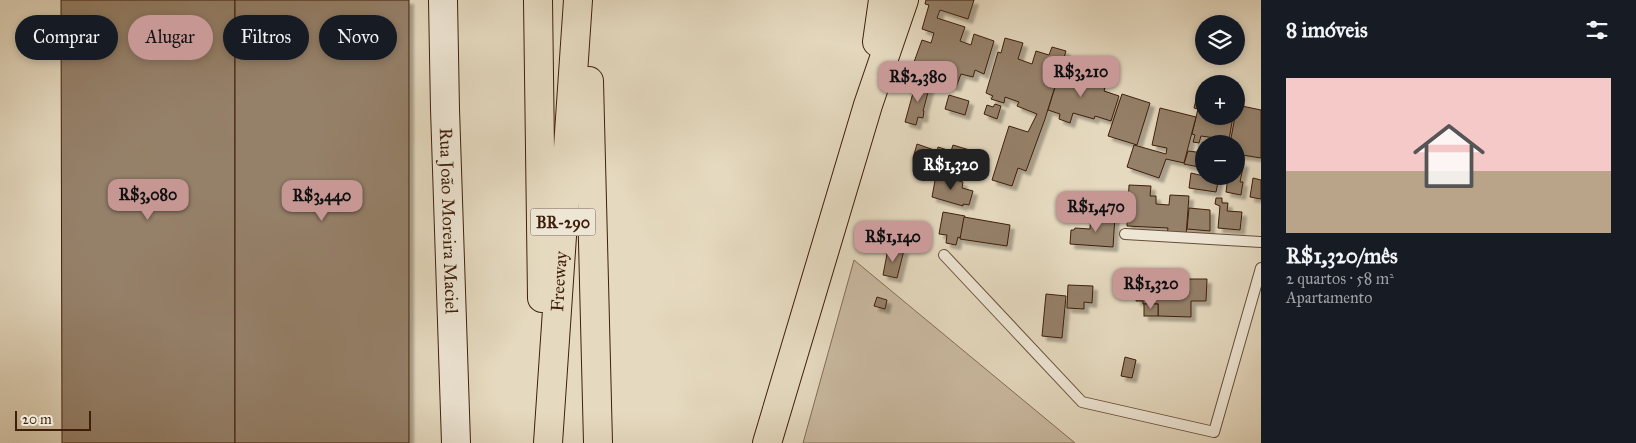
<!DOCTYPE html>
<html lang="pt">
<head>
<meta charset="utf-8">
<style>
	:root { --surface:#171b24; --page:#20242c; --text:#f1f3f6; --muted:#9ea1a6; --line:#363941; --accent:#c59692 }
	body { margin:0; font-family:"IM FELL Great Primer",serif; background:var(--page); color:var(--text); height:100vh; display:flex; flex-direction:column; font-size:19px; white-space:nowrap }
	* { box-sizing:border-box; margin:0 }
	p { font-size:16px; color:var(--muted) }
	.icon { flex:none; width:28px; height:28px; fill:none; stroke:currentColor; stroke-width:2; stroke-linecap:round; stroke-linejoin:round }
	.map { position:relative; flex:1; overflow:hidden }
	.drawer { display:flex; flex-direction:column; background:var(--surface); width:375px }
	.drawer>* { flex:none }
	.guide { position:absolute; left:15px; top:15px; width:475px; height:45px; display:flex; gap:10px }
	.controls { position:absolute; left:1195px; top:15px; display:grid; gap:10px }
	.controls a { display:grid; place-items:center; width:50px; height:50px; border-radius:50%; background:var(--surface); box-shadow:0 2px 8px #0003; font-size:25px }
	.scale { position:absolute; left:15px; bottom:12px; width:76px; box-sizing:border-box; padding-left:5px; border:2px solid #3f1f0b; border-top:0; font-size:14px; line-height:18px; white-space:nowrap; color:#3f1f0b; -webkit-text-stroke:4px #eee6d5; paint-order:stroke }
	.price { position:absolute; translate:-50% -42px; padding:0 11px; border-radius:10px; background:var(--accent); color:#111; font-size:16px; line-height:32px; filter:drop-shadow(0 1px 2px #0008) }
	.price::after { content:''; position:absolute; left:50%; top:30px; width:15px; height:11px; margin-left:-8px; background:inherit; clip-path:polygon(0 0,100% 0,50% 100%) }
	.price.on { background:#222; color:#fff }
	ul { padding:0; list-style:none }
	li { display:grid; align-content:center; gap:10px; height:265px; padding:0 25px }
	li+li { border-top:1px solid var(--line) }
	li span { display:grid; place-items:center; height:155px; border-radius:0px; color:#555 }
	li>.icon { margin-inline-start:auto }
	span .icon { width:90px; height:90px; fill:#fffc; stroke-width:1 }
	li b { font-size:21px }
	h2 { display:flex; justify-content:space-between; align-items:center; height:60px; padding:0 25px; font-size:21px }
	.tag { padding:0 18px; border-radius:22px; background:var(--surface); box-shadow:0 2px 8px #0003; font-size:18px; line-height:45px }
	.tag.on { background:var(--accent); color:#111 }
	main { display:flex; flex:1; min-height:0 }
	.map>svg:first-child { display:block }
</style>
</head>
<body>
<main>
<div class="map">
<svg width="1261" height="443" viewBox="0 0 1261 443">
	<defs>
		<filter id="shadow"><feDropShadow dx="4.5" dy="4.5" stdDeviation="1" flood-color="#0004"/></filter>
	</defs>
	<rect width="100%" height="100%" fill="#e5d9bf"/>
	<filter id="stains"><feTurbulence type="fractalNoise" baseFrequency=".004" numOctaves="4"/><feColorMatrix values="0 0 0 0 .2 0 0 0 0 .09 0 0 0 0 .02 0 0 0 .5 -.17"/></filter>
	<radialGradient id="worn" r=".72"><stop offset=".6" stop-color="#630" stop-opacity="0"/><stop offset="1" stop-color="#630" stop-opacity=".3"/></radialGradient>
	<polygon fill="#c9b9a0" stroke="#846c56" points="854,260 1075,443 803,443"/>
	<g fill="#958069" stroke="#3f1f0b" filter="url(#shadow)">
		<polygon points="61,0 235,0 235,443 62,443"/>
		<rect x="235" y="0" width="174" height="443"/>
		<polygon points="926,0 974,0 968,19 940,10 937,18 965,27 960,41 971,45 974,34 994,41 984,74 975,70 973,77 961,74 956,87 921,74 924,65 914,62 922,40 931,43 934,33 922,29 929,5 925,4"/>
		<polygon points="1005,38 1023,43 1018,59 1032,64 1036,51 1049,55 1052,47 1066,51 1045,119 1026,171 1018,168 1012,186 992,180 1009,126 1028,132 1037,114 1017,106 1019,102 1005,97 1004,103 991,99 993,96 986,93 998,52 1001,53"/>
		<polygon points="1061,68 1099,83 1098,86 1105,88 1104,91 1119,96 1111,121 1095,116 1094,119 1073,113 1070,123 1059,119 1060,114 1048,110"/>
		<polygon points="916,82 930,85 923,111 924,111 923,118 918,117 916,125 905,122"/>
		<polygon points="1201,90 1204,90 1204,116 1233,116 1229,140 1201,136 1199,143 1193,142 1195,135 1192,134 1198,109 1194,108 1196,100 1200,101"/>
		<polygon points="1122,94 1150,103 1137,145 1108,136"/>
		<polygon points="949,95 969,101 965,115 945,109"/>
		<polygon points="995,104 1001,106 997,119 984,114 987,105 993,107"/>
		<polygon points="1237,105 1261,110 1261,158 1236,154 1236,144 1230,144"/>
		<polygon points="1160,108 1196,117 1184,163 1166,159 1159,178 1127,167 1134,145 1166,154 1167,148 1152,145"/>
		<polygon points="917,144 937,151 938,147 951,151 953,145 976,152 969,175 913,158"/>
		<polygon points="1188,151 1204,153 1204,168 1184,164"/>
		<polygon points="1236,161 1244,163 1240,182 1243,182 1241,195 1226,192 1228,176 1236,176"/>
		<polygon points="1191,173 1204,176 1219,177 1216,192 1189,188"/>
		<polygon points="936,175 963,182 962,188 973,191 969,205 963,204 963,206 932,197"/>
		<polygon points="1253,178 1261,180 1261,199 1250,197"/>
		<polygon points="1129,185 1151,186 1150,196 1156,196 1156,204 1169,205 1170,195 1189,196 1186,236 1167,234 1168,228 1127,226"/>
		<polygon points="1216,198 1222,198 1222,203 1228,203 1227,211 1242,212 1240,230 1218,228 1220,206 1215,204"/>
		<polygon points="1189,208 1210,210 1210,231 1187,229"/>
		<polygon points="943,212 965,216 961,238 958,237 956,245 946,243 947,235 939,234"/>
		<polygon points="1091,215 1115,216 1113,247 1070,244 1071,230 1074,230 1075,228 1090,229"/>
		<polygon points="964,217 1010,225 1007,246 960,239"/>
		<polygon points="888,249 904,250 897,278 883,275"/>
		<polygon points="1143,279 1207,279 1206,301 1191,301 1191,317 1158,316 1158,304 1143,304 1143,301 1136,301 1136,294 1143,294"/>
		<polygon points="1068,285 1093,286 1092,303 1084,302 1084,309 1067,308"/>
		<polygon points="1046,294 1066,296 1062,338 1042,336"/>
		<polygon points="877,297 887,300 885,309 874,306"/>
		<rect x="1144" y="304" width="14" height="12"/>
		<polygon points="1125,357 1136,360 1132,378 1121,376"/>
	</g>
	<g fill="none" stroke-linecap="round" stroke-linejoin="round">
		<g stroke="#684e38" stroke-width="12">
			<g id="lane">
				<polyline points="1125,234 1261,242"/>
				<polyline points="944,255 1082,402 1214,432 1261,268"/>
			</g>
		</g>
		<g stroke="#3f1f0b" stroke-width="30">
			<g id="secondary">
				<path id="s1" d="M 443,0 L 445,109 L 456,443"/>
			</g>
		</g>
		<g stroke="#3f1f0b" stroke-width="30">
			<g id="highway">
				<polyline points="538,0 542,298"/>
				<polyline points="877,42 883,0"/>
				<polyline points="589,81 598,443"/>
				<path id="s2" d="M 548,443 L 578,0"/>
				<polyline points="767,443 868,105 904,0"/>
			</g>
		</g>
		<use href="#lane" stroke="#eee6d5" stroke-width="10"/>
		<use href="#secondary" stroke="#eee6d5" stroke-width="28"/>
		<use href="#highway" stroke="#e5d9bf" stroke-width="28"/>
	</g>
	<g text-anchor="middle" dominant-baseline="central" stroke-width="4" stroke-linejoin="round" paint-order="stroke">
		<rect fill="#eee6d5" stroke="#745b48" stroke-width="1" x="530.5" y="208.5" width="65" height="27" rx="4"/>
		<g font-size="16" font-weight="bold" fill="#3f1f0b">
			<text x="563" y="222">BR-290</text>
		</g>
		<g font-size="18" fill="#3f1f0b" stroke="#eee6d5">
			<text stroke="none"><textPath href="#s1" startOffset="221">Rua João Moreira Maciel</textPath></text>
			<text stroke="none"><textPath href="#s2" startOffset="162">Freeway</textPath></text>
		</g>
	</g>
	<rect width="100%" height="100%" filter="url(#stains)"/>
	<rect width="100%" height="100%" fill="url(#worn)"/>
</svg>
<div class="controls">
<a><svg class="icon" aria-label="layers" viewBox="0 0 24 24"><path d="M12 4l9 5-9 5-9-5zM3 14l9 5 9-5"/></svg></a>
<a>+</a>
<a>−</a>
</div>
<div class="scale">20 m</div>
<b class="price" style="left:1081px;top:98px">R$3,210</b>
<b class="price" style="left:918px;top:103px">R$2,380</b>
<b class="price on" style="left:951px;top:191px">R$1,320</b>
<b class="price" style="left:148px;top:221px">R$3,080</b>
<b class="price" style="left:322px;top:222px">R$3,440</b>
<b class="price" style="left:1096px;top:233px">R$1,470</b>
<b class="price" style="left:893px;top:263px">R$1,140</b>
<b class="price" style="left:1151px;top:310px">R$1,320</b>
<div class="guide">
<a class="tag">Comprar</a>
<a class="tag on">Alugar</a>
<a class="tag">Filtros</a>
<a class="tag">Novo</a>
</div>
</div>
<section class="drawer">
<h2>8 imóveis<svg class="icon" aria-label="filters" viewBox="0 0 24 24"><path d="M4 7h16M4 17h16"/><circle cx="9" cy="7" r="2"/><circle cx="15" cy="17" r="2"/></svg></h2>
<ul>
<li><span style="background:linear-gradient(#f6c9c9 60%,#b9a48a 0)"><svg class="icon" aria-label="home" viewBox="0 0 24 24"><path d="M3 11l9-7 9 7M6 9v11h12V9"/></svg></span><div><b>R$1,320/mês</b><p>2 quartos · 58 m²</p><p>Apartamento</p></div></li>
</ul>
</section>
</main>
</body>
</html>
